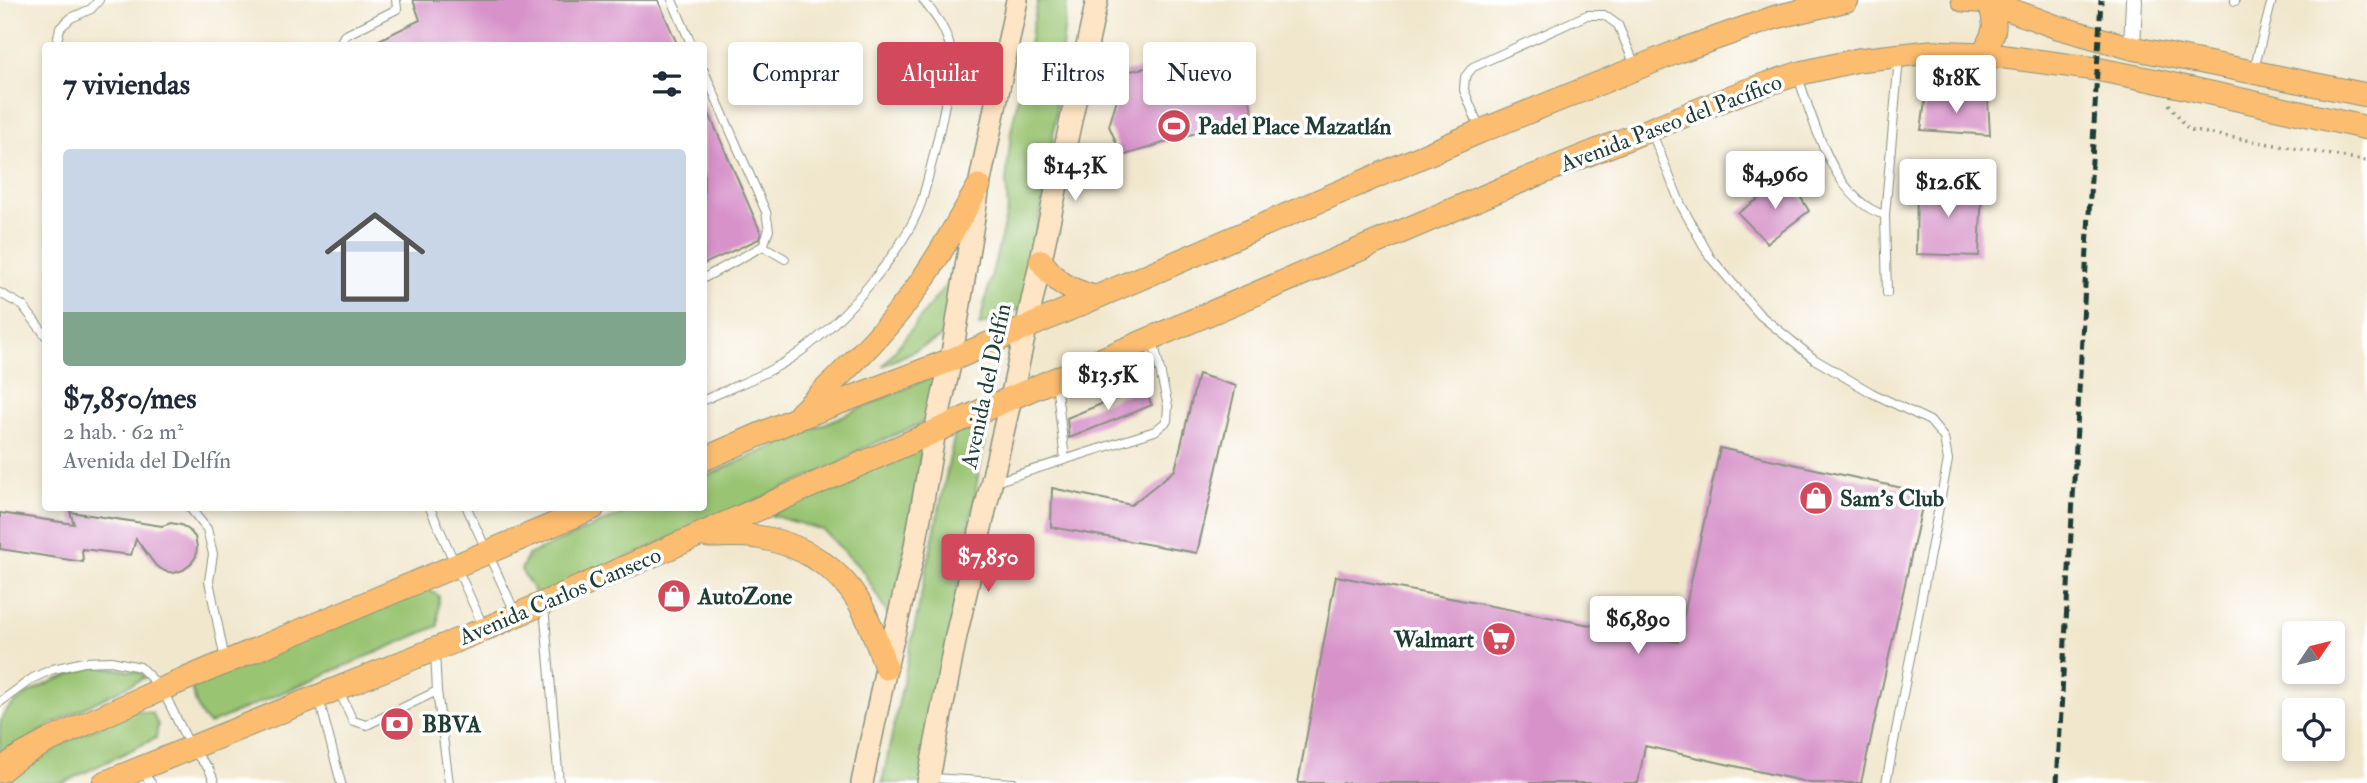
<!DOCTYPE html>
<html lang="es">
<head>
<meta charset="utf-8">
<style>
	:root { --surface:#fff; --page:#f6f6f7; --text:#1f2937; --muted:#747a83; --line:#e0e1e3; --accent:#d1495b }
	body { margin:0; font-family:"IM FELL Double Pica",serif; background:var(--page); color:var(--text); height:100vh; display:flex; flex-direction:column; font-size:26px; white-space:nowrap }
	* { box-sizing:border-box; margin:0 }
	p { font-size:23px; color:var(--muted) }
	.icon { flex:none; width:38px; height:38px; fill:none; stroke:currentColor; stroke-width:2; stroke-linecap:round; stroke-linejoin:round }
	.map { position:relative; flex:1; overflow:hidden }
	.side { position:absolute; left:42px; top:42px; width:665px; height:469px; display:flex; flex-direction:column; background:var(--surface); border-radius:7px; box-shadow:0 4px 10px #0003 }
	.side>* { flex:none }
	.hud { position:absolute; left:728px; top:42px; width:665px; height:63px; display:flex; gap:14px }
	.needle { width:46px; rotate:55deg }
	.fabs { position:absolute; left:2282px; top:621px; display:grid; gap:14px }
	.fabs a { display:grid; place-items:center; width:63px; height:63px; border-radius:7px; background:var(--surface); box-shadow:0 4px 10px #0003; font-size:35px }
	.price { position:absolute; translate:-50% -60px; padding:0 16px; border-radius:7px; background:#fff; color:#222; font-size:23px; line-height:46px; filter:drop-shadow(0 2px 4px #0008) }
	.price::after { content:''; position:absolute; left:50%; top:42px; width:21px; height:16px; margin-left:-10px; background:inherit; clip-path:polygon(0 0,100% 0,50% 100%) }
	.price.current { background:var(--accent); color:#fff }
	ul { padding:0; list-style:none }
	li { display:grid; align-content:center; gap:14px; height:371px; padding:0 21px }
	li+li { border-top:2px solid var(--line) }
	li span { display:grid; place-items:center; height:217px; border-radius:7px; color:#555 }
	li>.icon { margin-inline-start:auto }
	span .icon { width:126px; height:126px; fill:#fffc; stroke-width:1 }
	li b { font-size:30px }
	h2 { display:flex; justify-content:space-between; align-items:center; height:84px; padding:0 21px; font-size:30px }
	.tag { padding:0 24px; border-radius:7px; background:var(--surface); box-shadow:0 4px 10px #0003; font-size:24px; line-height:63px }
	.tag.current { background:var(--accent); color:#fff }
	.map>svg:first-child { display:block }
</style>
</head>
<body>
<div class="map">
<svg width="2367" height="783" viewBox="0 0 2367 783">
	<rect width="100%" height="100%" fill="#fff"/>
	<filter id="ink" filterUnits="userSpaceOnUse"><feTurbulence type="fractalNoise" baseFrequency=".0143" numOctaves="2"/><feDisplacementMap in="SourceGraphic" scale="14" xChannelSelector="R" yChannelSelector="G"/><feConvolveMatrix kernelMatrix="1 2 1 2 8 2 1 2 1" color-interpolation-filters="sRGB"/></filter>
	<filter id="wash" filterUnits="userSpaceOnUse"><feTurbulence type="fractalNoise" baseFrequency=".00686" numOctaves="4" result="noise"/><feDisplacementMap in="SourceGraphic" scale="28" xChannelSelector="R" yChannelSelector="G"/><feGaussianBlur stdDeviation="1.57" result="paint"/><feColorMatrix in="noise" values="0 0 0 0 0 0 0 0 0 0 0 0 0 0 0 0 0 1.4 0 .05"/><feComposite in="paint" operator="in"/></filter>
	<g filter="url(#wash)">
		<rect width="100%" height="100%" fill="#f1e7cd"/>
		<g fill="#99c472" stroke="#5c8053" stroke-width="2">
			<polygon points="1038,0 1067,0 1051,157 1022,308 979,326 1008,208 1006,182 1011,132"/>
			<polygon points="961,265 950,333 883,366"/>
			<polygon points="940,373 934,418 857,451 839,464 538,597 521,570 528,555 635,508 704,508 704,477"/>
			<polygon points="989,417 922,783 882,783 955,433"/>
			<polygon points="924,442 892,622 863,571 823,530 770,515"/>
			<polygon points="422,586 439,596 438,626 209,724 202,717 196,704 190,681"/>
			<path d="M 95,666 L 138,672 L 146,677 L 54,723 L 0,757 C 0,746 0,734 0,724 C 5,695 71,674 95,666 Z"/>
			<polygon points="132,710 152,713 158,725 156,738 63,783 1,783 35,757"/>
		</g>
		<g id="blocks">
			<g fill="#d793c9">
				<polygon points="413,0 658,0 678,46 367,46 420,20"/>
				<polygon points="1238,49 1253,115 1122,156 1109,126 1125,72"/>
				<polygon points="1926,95 1988,99 1990,135 1921,130"/>
				<polygon points="704,102 761,233 759,239 704,264"/>
				<polygon points="1789,178 1809,211 1767,243 1738,213"/>
				<polygon points="1917,180 1982,188 1979,256 1916,254"/>
				<polygon points="1198,374 1236,386 1197,553 1051,527 1052,488 1131,505 1175,470"/>
				<polygon points="1143,387 1152,405 1069,438 1067,418"/>
				<polygon points="1720,448 1925,493 1861,783 1811,783 1645,746 1638,783 1298,783 1336,576 1678,642"/>
				<polygon points="70,512 162,526 171,523 181,525 189,530 195,537 197,547 196,556 191,564 183,570 174,573 165,571 156,566 136,539 131,555 82,549 83,562 0,549 0,513 74,524"/>
			</g>
		</g>
	</g>
	<g filter="url(#ink)">
		<use href="#blocks" fill-opacity="0" stroke="#889280" stroke-width="2"/>
		<g fill="none" stroke-linecap="round" stroke-linejoin="round">
			<g stroke="#889280" stroke-width="10">
				<g id="lane">
					<polyline points="672,0 692,46"/>
					<polyline points="2235,1 2235,0"/>
					<polyline points="56,46 60,28 71,18 91,9 99,0"/>
					<polyline points="339,46 344,36 397,9 396,0"/>
					<polyline points="2254,69 2272,0"/>
					<polyline points="704,71 766,212 769,230 763,246 704,278"/>
					<path d="M 1798,77 C 1814,122 1834,201 1885,215 L 1887,293"/>
					<polyline points="1480,129 1464,90 1465,77 1473,67 1587,15 1604,15 1618,25 1635,65"/>
					<polyline points="1652,133 1681,205 1710,257 1760,315 1814,359 1872,393 1930,421 1944,438 1948,460 1886,783"/>
					<polyline points="1885,215 1899,58"/>
					<polyline points="763,246 785,259"/>
					<polyline points="0,293 23,306 46,336"/>
					<polyline points="1056,382 1065,460"/>
					<path d="M 704,400 C 736,385 772,373 800,352 C 842,322 909,246 923,197 C 931,167 956,73 950,47 C 945,27 935,15 923,0"/>
					<polyline points="995,482 1155,431 1167,421 1168,406 1153,340"/>
					<polyline points="190,508 207,529 213,554 209,581 225,660"/>
					<polyline points="430,508 483,626"/>
					<polyline points="467,508 515,612"/>
					<polyline points="544,606 559,783"/>
					<polyline points="435,652 437,691"/>
					<polyline points="339,691 353,721 367,725 437,691 449,783"/>
					<polyline points="319,699 341,783"/>
					<polyline points="0,702 33,678 53,669 84,662 111,661 140,667 162,689 191,748 209,769 215,783"/>
					<polyline points="141,771 151,783"/>
					<polyline points="932,778 1015,783"/>
				</g>
			</g>
			<g stroke="#889280" stroke-width="18">
				<polyline id="street" points="2132,48 2134,0"/>
			</g>
			<g stroke="#889280" stroke-width="24">
				<g id="secondary">
					<polyline points="862,783 886,668 914,552 935,431 951,360 979,186 1017,0"/>
					<polyline points="928,783 956,636 1011,398 1097,0"/>
				</g>
			</g>
			<g stroke="#889280" stroke-width="25">
				<g id="primary">
					<polyline points="1963,0 1989,2 2057,27 2132,48 2367,95"/>
					<path d="M 1983,54 C 1995,32 1998,26 1989,2"/>
					<path d="M 1041,261 C 1057,283 1067,289 1094,297"/>
					<path d="M 801,413 C 838,377 876,342 908,300 C 935,264 956,225 979,186"/>
					<polyline points="704,459 793,420 951,360 1481,131 1679,51 1776,17 1847,0"/>
					<path d="M 708,536 C 724,536 741,534 757,537 C 799,543 837,566 859,602 C 871,622 878,646 886,668"/>
					<polyline points="0,771 17,758 48,741 162,689 593,508"/>
					<polyline points="104,783 485,629 1011,398 1504,188 1746,91 1797,74 1858,60 1930,52 1983,54 2096,69 2152,80 2367,128"/>
				</g>
			</g>
			<polyline stroke="#889280" stroke-width="3.5" stroke-dasharray="2 5" stroke-linecap="butt" points="2169,104 2189,130 2367,161"/>
			<use href="#lane" stroke="#fff" stroke-width="8"/>
			<use href="#street" stroke="#fff" stroke-width="16"/>
			<use href="#secondary" stroke="#fee5c5" stroke-width="21"/>
			<use href="#primary" stroke="#fcbd6f" stroke-width="23"/>
			<polyline stroke="#1f3d34" stroke-width="5" stroke-dasharray="10 5" stroke-linecap="butt" points="2057,783 2101,0"/>
		</g>
	</g>
	<defs>
		<g id="stadium-disc" transform="scale(1.75)"><circle r="9.5" fill="#d1495b" stroke="#fff"/><path d="M0-5a6.5 5 0 1 0 0 10a6.5 5 0 1 0 0-10ZM-3.5-1.8h7v3.6h-7Z" fill="#fff"/></g>
		<g id="shop-disc" transform="scale(1.75)"><circle r="9.5" fill="#d1495b" stroke="#fff"/><path d="M-5-2.5h2.3a2.7 3.5 0 0 1 5.4 0H5L5.5 6h-11ZM-1.5-2.5h3a1.5 2.3 0 0 0-3 0Z" fill="#fff"/></g>
		<g id="supermarket-disc" transform="scale(1.75)"><circle r="9.5" fill="#d1495b" stroke="#fff"/><path d="M-6-5.5h2.5l.6 2H6L4.5 2H-2.5L-4.4-4H-6ZM-1.5 3.2a1.3 1.3 0 1 0 .1 0ZM3 3.2a1.3 1.3 0 1 0 .1 0Z" fill="#fff"/></g>
		<g id="bank-disc" transform="scale(1.75)"><circle r="9.5" fill="#d1495b" stroke="#fff"/><path d="M-6-4H6V4H-6ZM0-2.3a2.3 2.3 0 1 0 0 4.6a2.3 2.3 0 1 0 0-4.6Z" fill="#fff"/></g>
	</defs>
	<g fill-rule="evenodd">
		<use href="#stadium-disc" x="1174" y="126"/>
		<use href="#shop-disc" x="1816" y="498"/>
		<use href="#shop-disc" x="674" y="596"/>
		<use href="#supermarket-disc" x="1499" y="639"/>
		<use href="#bank-disc" x="397" y="724"/>
	</g>
	<g text-anchor="middle" dominant-baseline="central" stroke-width="7" stroke-linejoin="round" paint-order="stroke">
		<g font-size="23" fill="#1f3d34" stroke="#fff">
			<text transform="translate(1671 123) rotate(-21)">Avenida Paseo del Pacífico</text>
			<text transform="translate(986 386) rotate(-78)">Avenida del Delfín</text>
			<text transform="translate(560 596) rotate(-23)">Avenida Carlos Canseco</text>
		</g>
		<g font-size="23" font-weight="bold" fill="#1f3d34" stroke="#fff" text-anchor="start">
			<text x="1198" y="126">Padel Place Mazatlán</text>
			<text x="1840" y="498">Sam's Club</text>
			<text x="698" y="596">AutoZone</text>
			<text x="1474" y="639" text-anchor="end">Walmart</text>
			<text x="422" y="724">BBVA</text>
		</g>
	</g>
</svg>
<div class="fabs">
<a><svg class="needle" viewBox="-14 -14 28 28"><path d="M0-13l5 13h-10z" fill="#e53935"/><path d="M0 13l5-13h-10z" fill="#747a83"/></svg></a>
<a><svg class="icon" aria-label="locate" viewBox="0 0 24 24"><circle cx="12" cy="12" r="6"/><path d="M12 2v4M12 18v4M2 12h4M18 12h4"/></svg></a>
</div>
<b class="price" style="left:1956px;top:115px">$18K</b>
<b class="price" style="left:1075px;top:203px">$14.3K</b>
<b class="price" style="left:1775px;top:211px">$4,960</b>
<b class="price" style="left:1948px;top:219px">$12.6K</b>
<b class="price" style="left:1108px;top:412px">$13.5K</b>
<b class="price current" style="left:988px;top:594px">$7,850</b>
<b class="price" style="left:1638px;top:656px">$6,890</b>
<div class="hud">
<a class="tag">Comprar</a>
<a class="tag current">Alquilar</a>
<a class="tag">Filtros</a>
<a class="tag">Nuevo</a>
</div>
<section class="side">
<h2>7 viviendas<svg class="icon" aria-label="filters" viewBox="0 0 24 24"><path d="M4 7h16M4 17h16"/><circle cx="9" cy="7" r="2"/><circle cx="15" cy="17" r="2"/></svg></h2>
<ul>
<li><span style="background:linear-gradient(#c9d6e8 75%,#7fa58c 0)"><svg class="icon" aria-label="home" viewBox="0 0 24 24"><path d="M3 11l9-7 9 7M6 9v11h12V9"/></svg></span><div><b>$7,850/mes</b><p>2 hab. · 62 m²</p><p>Avenida del Delfín</p></div></li>
</ul>
</section>
</div>
</body>
</html>
